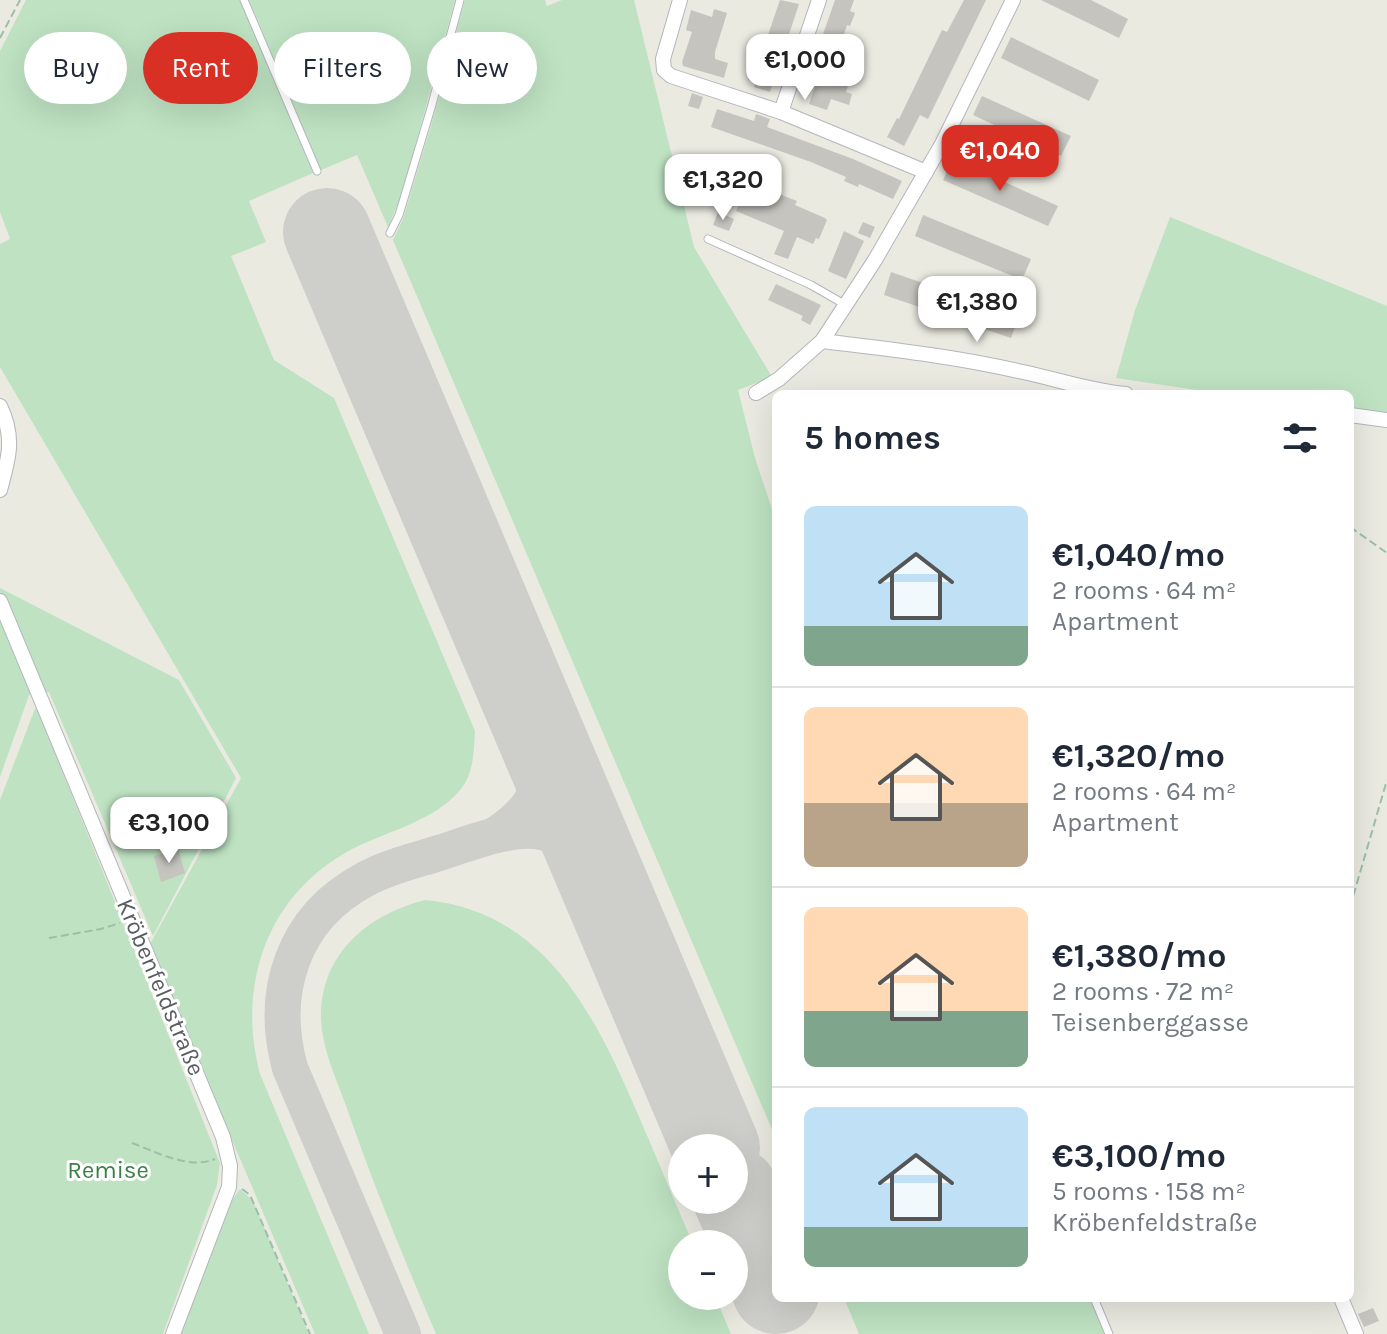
<!DOCTYPE html>
<html lang="en">
<head>
<meta charset="utf-8">
<style>
	:root { --surface:#fff; --page:#f6f6f7; --text:#1f2937; --muted:#747a83; --line:#e0e1e3; --accent:#d93025 }
	body { margin:0; font-family:Karla,sans-serif; background:var(--page); color:var(--text); height:100vh; display:flex; flex-direction:column; font-size:30px; white-space:nowrap }
	* { box-sizing:border-box; margin:0 }
	p { font-size:26px; color:var(--muted) }
	.icon { flex:none; width:44px; height:44px; fill:none; stroke:currentColor; stroke-width:2; stroke-linecap:round; stroke-linejoin:round }
	.map { position:relative; flex:1; overflow:hidden }
	.sheet { position:absolute; left:772px; top:390px; width:582px; height:912px; display:flex; flex-direction:column; background:var(--surface); border-radius:12px; box-shadow:0 8px 32px #0002 }
	.sheet>* { flex:none }
	.top-card { position:absolute; left:24px; top:32px; width:628px; height:72px; display:flex; gap:16px }
	.tools { position:absolute; left:668px; top:1134px; display:grid; gap:16px }
	.tools a { display:grid; place-items:center; width:80px; height:80px; border-radius:50%; background:var(--surface); box-shadow:0 8px 32px #0002; font-size:40px }
	.price { position:absolute; translate:-50% -68px; padding:0 18px; border-radius:16px; background:#fff; color:#222; font-size:26px; line-height:52px; filter:drop-shadow(0 2px 4px #0008) }
	.price::after { content:''; position:absolute; left:50%; top:48px; width:24px; height:18px; margin-left:-12px; background:inherit; clip-path:polygon(0 0,100% 0,50% 100%) }
	.price.selected { background:var(--accent); color:#fff }
	ul { padding:0; list-style:none }
	li { display:flex; align-items:center; gap:24px; height:200px; padding:0 32px }
	li+li { border-top:2px solid var(--line) }
	li span { display:grid; place-items:center; flex:none; width:224px; height:160px; border-radius:12px; color:#555 }
	li>.icon { margin-inline-start:auto }
	span .icon { width:96px; height:96px; fill:#fffc; stroke-width:1 }
	li b { font-size:34px }
	h2 { display:flex; justify-content:space-between; align-items:center; height:96px; padding:0 32px; font-size:34px }
	.pill { padding:0 28px; border-radius:36px; background:var(--surface); box-shadow:0 8px 32px #0002; font-size:28px; line-height:72px }
	.pill.selected { background:var(--accent); color:#fff }
	.map>svg:first-child { display:block }
</style>
</head>
<body>
<div class="map">
<svg width="1387" height="1334" viewBox="0 0 1387 1334">
	<rect width="100%" height="100%" fill="#ebeae1"/>
	<g fill="#bee2c2">
		<path d="M 26,0 L 240,0 L 313,173 L 249,201 L 266,242 L 231,256 L 274,360 L 334,398 L 475,731 C 474,751 474,772 461,789 C 432,824 383,831 345,853 C 265,899 237,988 260,1074 L 369,1334 L 315,1334 L 149,946 L 241,778 L 0,367 L 0,244 L 10,239 L 0,212 L 0,51 Z"/>
		<polygon points="249,0 455,0 402,194 388,227 357,155 321,170"/>
		<polygon points="465,0 545,0 547,6 562,0 634,0 694,247 772,377 738,390 755,458 776,521 776,1139 393,240 403,219 435,112"/>
		<polygon points="1170,217 1387,306 1387,414 1350,410 1350,394 1223,394 1116,378 1135,310"/>
		<polygon points="0,588 179,680 236,778 153,936 49,692 29,695 0,777"/>
		<polygon points="36,706 220,1163 217,1185 163,1334 0,1334 0,800"/>
		<path d="M 425,900 C 547,911 597,1019 640,1119 C 658,1161 675,1202 693,1244 L 682,1244 L 682,1296 L 715,1296 L 731,1334 L 436,1334 C 404,1259 373,1184 346,1106 C 336,1078 322,1049 321,1019 C 320,954 367,915 425,900 Z"/>
		<polygon points="240,1189 253,1201 309,1334 180,1334 225,1210"/>
		<polygon points="844,1298 1091,1298 1106,1334 859,1334"/>
	</g>
	<g fill="none" stroke-linecap="round" stroke-linejoin="round">
		<g stroke="#cececa" stroke-width="36">
			<path d="M 495,835 C 537,807 541,790 543,741"/>
			<path d="M 403,1334 L 290,1068 C 269,992 293,918 364,880 C 387,867 414,861 439,853 C 468,844 516,824 545,833 C 563,838 578,851 593,860"/>
		</g>
		<g stroke="#cececa" stroke-width="88">
			<polyline points="327,232 716,1148"/>
			<polyline points="734,1191 776,1290"/>
		</g>
	</g>
	<g fill="#c6c4be">
		<polygon points="780,0 799,4 770,92 754,87 756,82 748,80 754,60 759,61"/>
		<polygon points="835,0 854,0 850,11 855,13 850,26 847,25 838,52 851,56 849,62 855,64 846,92 852,94 849,105 831,99 827,110 809,104 830,43 821,40"/>
		<polygon points="964,0 986,0 928,119 920,115 904,146 887,137 897,118 899,119 942,30 947,32"/>
		<polygon points="1041,0 1091,0 1128,19 1119,38"/>
		<polygon points="714,9 727,13 715,52 715,59 728,63 724,78 683,66 682,62 692,32 686,30 691,10 712,17"/>
		<polygon points="1011,37 1099,80 1089,101 1001,58"/>
		<polygon points="692,93 703,97 699,109 688,106"/>
		<polygon points="982,96 1071,136 1061,156 973,115"/>
		<polygon points="717,109 754,121 756,114 770,119 767,127 853,159 902,181 893,199 859,184 858,187 844,181 846,177 811,162 711,127"/>
		<polygon points="953,159 1058,206 1048,226 943,180"/>
		<polygon points="744,190 770,201 774,192 797,201 795,205 825,218 827,220 819,239 816,238 813,244 797,237 788,259 774,254 784,231 736,211"/>
		<polygon points="718,212 734,219 729,231 713,225"/>
		<polygon points="923,215 1031,259 1022,280 915,236"/>
		<polygon points="863,222 875,227 870,238 858,233"/>
		<polygon points="844,231 864,241 846,279 828,271"/>
		<polygon points="891,272 1019,316 1011,338 884,295"/>
		<polygon points="776,284 821,305 810,325 801,320 803,316 768,300"/>
		<polygon points="178,849 185,873 161,882 154,856"/>
		<polygon points="1373,1308 1379,1321 1364,1327 1358,1314"/>
	</g>
	<g fill="none" stroke-linecap="round" stroke-linejoin="round">
		<g stroke="#b3b6bb" stroke-width="9">
			<g id="service">
				<polyline points="244,0 317,171"/>
				<polyline points="390,233 399,215 431,108 460,0"/>
				<polyline points="708,239 811,285 844,304"/>
				<polyline points="1094,1298 1109,1334"/>
			</g>
		</g>
		<g stroke="#b3b6bb" stroke-width="16">
			<g id="minor">
				<polyline points="680,0 663,59 664,70 671,76 781,112 926,172"/>
				<polyline points="781,112 819,0"/>
				<path d="M 822,341 C 887,349 953,356 1018,371 C 1054,378 1089,391 1126,394"/>
				<polyline points="756,393 779,379 822,341 875,260 942,144 1013,0"/>
				<path d="M 0,406 C 15,437 9,458 0,490"/>
				<polyline points="1350,415 1387,420"/>
				<polyline points="0,601 223,1137 230,1166 229,1187 173,1334"/>
				<polyline points="1341,1298 1356,1334"/>
			</g>
		</g>
		<g stroke="#99c1a8" stroke-width="2" stroke-dasharray="8 4" stroke-linecap="butt">
			<polyline points="0,38 20,0"/>
			<polyline points="1350,527 1387,553"/>
			<polyline points="1350,907 1387,780"/>
			<polyline points="49,938 101,929 120,923"/>
			<path d="M 132,1143 C 156,1152 190,1170 215,1159"/>
			<polyline points="242,1189 250,1195 310,1334"/>
		</g>
		<use href="#service" stroke="#fff" stroke-width="7"/>
		<use href="#minor" stroke="#fff" stroke-width="14"/>
	</g>
	<g text-anchor="middle" dominant-baseline="central" stroke-width="6" stroke-linejoin="round" paint-order="stroke">
		<g font-size="24" fill="#595c61" stroke="#fff">
			<text transform="translate(161 987) rotate(67)">Kröbenfeldstraße</text>
		</g>
		<g font-size="24" fill="#3a7f45" stroke="#fff">
			<text x="108" y="1170">Remise</text>
		</g>
	</g>
</svg>
<div class="tools">
<a>+</a>
<a>−</a>
</div>
<b class="price" style="left:805px;top:102px">€1,000</b>
<b class="price selected" style="left:1000px;top:193px">€1,040</b>
<b class="price" style="left:723px;top:222px">€1,320</b>
<b class="price" style="left:977px;top:344px">€1,380</b>
<b class="price" style="left:169px;top:865px">€3,100</b>
<div class="top-card">
<a class="pill">Buy</a>
<a class="pill selected">Rent</a>
<a class="pill">Filters</a>
<a class="pill">New</a>
</div>
<section class="sheet">
<h2>5 homes<svg class="icon" aria-label="filters" viewBox="0 0 24 24"><path d="M4 7h16M4 17h16"/><circle cx="9" cy="7" r="2"/><circle cx="15" cy="17" r="2"/></svg></h2>
<ul>
<li><span style="background:linear-gradient(#bfe0f5 75%,#7fa58c 0)"><svg class="icon" aria-label="home" viewBox="0 0 24 24"><path d="M3 11l9-7 9 7M6 9v11h12V9"/></svg></span><div><b>€1,040/mo</b><p>2 rooms · 64 m²</p><p>Apartment</p></div></li>
<li><span style="background:linear-gradient(#ffd9b3 60%,#b9a48a 0)"><svg class="icon" aria-label="home" viewBox="0 0 24 24"><path d="M3 11l9-7 9 7M6 9v11h12V9"/></svg></span><div><b>€1,320/mo</b><p>2 rooms · 64 m²</p><p>Apartment</p></div></li>
<li><span style="background:linear-gradient(#ffd9b3 65%,#7fa58c 0)"><svg class="icon" aria-label="home" viewBox="0 0 24 24"><path d="M3 11l9-7 9 7M6 9v11h12V9"/></svg></span><div><b>€1,380/mo</b><p>2 rooms · 72 m²</p><p>Teisenberggasse</p></div></li>
<li><span style="background:linear-gradient(#bfe0f5 75%,#7fa58c 0)"><svg class="icon" aria-label="home" viewBox="0 0 24 24"><path d="M3 11l9-7 9 7M6 9v11h12V9"/></svg></span><div><b>€3,100/mo</b><p>5 rooms · 158 m²</p><p>Kröbenfeldstraße</p></div></li>
</ul>
</section>
</div>
</body>
</html>
